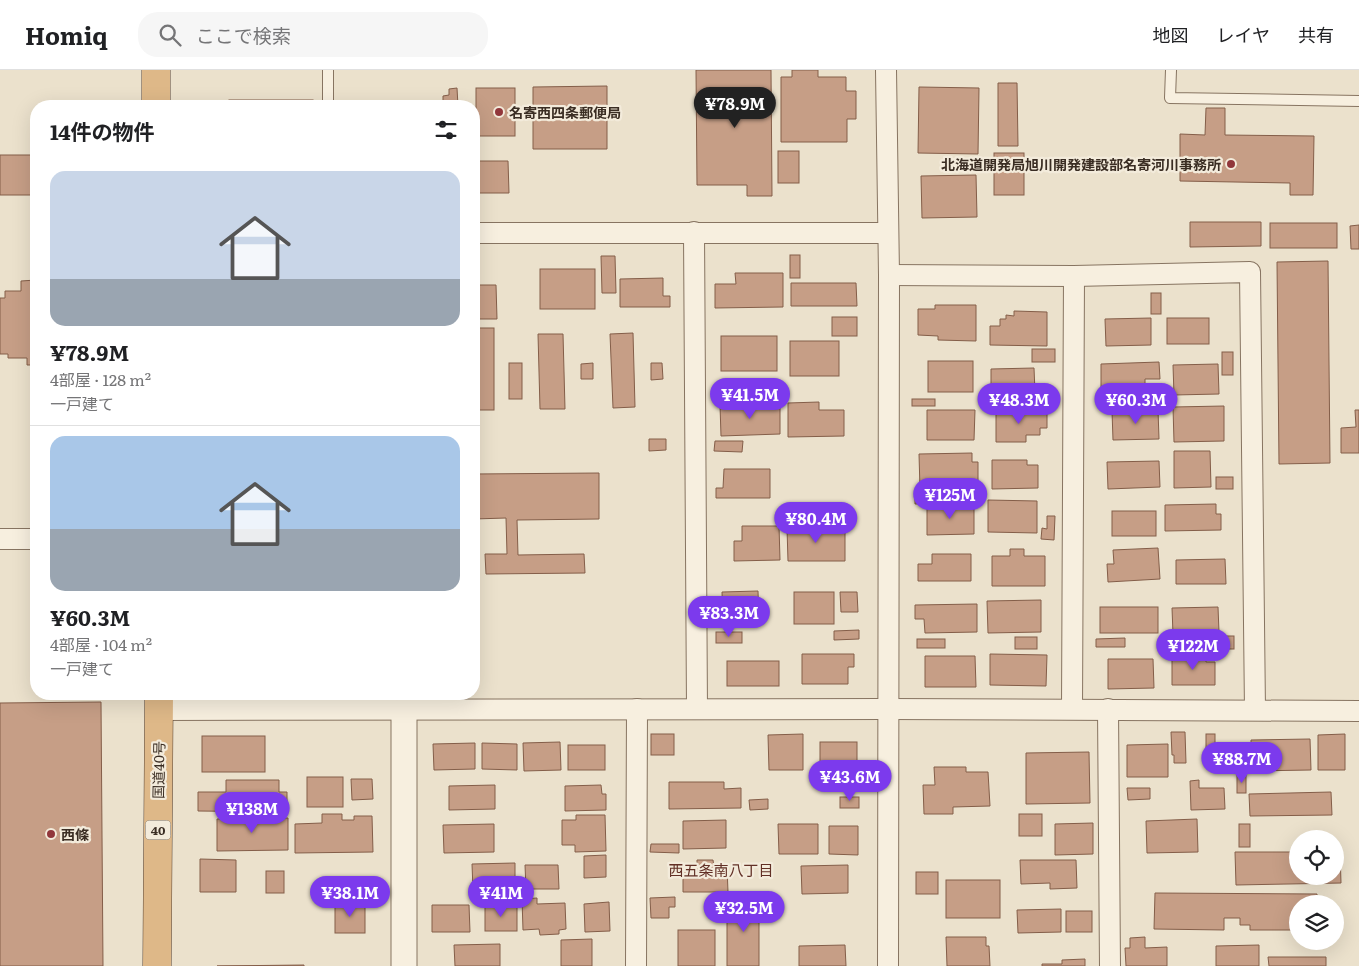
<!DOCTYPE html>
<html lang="ja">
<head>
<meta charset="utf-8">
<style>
	:root { --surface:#fff; --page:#f6f6f6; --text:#202124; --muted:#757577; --line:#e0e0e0; --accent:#7c3aed }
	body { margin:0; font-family:Literata,"Noto Sans JP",serif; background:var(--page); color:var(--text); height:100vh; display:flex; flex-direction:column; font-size:19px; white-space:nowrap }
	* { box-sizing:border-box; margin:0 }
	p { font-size:16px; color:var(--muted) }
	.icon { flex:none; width:28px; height:28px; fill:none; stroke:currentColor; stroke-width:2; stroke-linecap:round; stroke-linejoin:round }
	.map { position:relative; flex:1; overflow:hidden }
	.sheet { position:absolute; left:30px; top:30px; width:450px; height:600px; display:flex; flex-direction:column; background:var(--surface); border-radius:20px; box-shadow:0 5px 20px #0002 }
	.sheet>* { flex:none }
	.controls { position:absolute; left:1289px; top:760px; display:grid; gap:10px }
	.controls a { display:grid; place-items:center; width:55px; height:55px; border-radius:50%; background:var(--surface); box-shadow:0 5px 20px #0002; font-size:25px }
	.price { position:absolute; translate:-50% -42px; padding:0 11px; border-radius:18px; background:var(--accent); color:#fff; font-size:16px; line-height:32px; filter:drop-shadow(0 1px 2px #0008) }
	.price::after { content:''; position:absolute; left:50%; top:30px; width:15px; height:11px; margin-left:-8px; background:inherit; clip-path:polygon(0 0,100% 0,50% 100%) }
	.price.on { background:#222; color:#fff }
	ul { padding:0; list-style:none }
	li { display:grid; align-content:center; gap:10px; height:265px; padding:0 20px }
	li+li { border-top:1px solid var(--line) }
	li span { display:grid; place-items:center; height:155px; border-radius:15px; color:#555 }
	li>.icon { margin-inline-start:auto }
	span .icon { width:90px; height:90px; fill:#fffc; stroke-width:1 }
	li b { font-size:21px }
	h2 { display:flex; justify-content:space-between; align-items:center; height:60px; padding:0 20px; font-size:21px }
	header { display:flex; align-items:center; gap:30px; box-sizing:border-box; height:70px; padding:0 25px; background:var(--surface); border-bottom:1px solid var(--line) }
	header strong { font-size:24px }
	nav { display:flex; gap:28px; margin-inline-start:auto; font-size:18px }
	.search { width:350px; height:45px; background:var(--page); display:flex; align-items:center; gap:12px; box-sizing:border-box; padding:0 18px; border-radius:20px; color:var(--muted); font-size:19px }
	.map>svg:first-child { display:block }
</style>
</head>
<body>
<header>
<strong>Homiq</strong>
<div class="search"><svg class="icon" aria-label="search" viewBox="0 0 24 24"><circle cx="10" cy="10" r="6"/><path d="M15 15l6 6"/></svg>ここで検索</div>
<nav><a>地図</a><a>レイヤ</a><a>共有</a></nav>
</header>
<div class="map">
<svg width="1359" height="896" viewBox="0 0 1359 896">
	<rect width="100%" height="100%" fill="#ebe1cc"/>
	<g fill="#c69e86" stroke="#845e49">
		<polygon points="696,0 771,0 772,126 747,126 747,115 697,115"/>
		<polygon points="792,0 818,0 818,7 846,7 846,21 856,21 856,49 847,49 847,72 781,72 781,7 792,7"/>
		<polygon points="998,13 1017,13 1018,76 998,76"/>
		<polygon points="607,16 607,79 533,79 533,17"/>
		<polygon points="919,17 979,18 978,84 918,83"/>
		<polygon points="457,18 458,36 411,36 411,33 443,33 443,26 449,25 449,19"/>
		<rect x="476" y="18" width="39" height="48"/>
		<rect x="229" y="30" width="84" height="6"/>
		<polygon points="1206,38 1225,38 1225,65 1314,66 1313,125 1290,125 1290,113 1180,111 1180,64 1205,65"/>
		<rect x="778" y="81" width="21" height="32"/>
		<rect x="994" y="83" width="30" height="42"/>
		<rect x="0" y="85" width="36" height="40"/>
		<polygon points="474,91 508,91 509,123 474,123"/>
		<polygon points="976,105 977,147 922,148 921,106"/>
		<polygon points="1190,152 1261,152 1261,176 1190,177"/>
		<rect x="1270" y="153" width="67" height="25"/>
		<polygon points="1359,155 1359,179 1351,179 1350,156"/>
		<rect x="790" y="185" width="10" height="23"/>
		<polygon points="601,186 615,186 616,223 602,223"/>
		<polygon points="1328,191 1330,393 1279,394 1277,192"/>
		<rect x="540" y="199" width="55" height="40"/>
		<polygon points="735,203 783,203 783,237 715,238 715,214 736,214"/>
		<polygon points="663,208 663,226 670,226 670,237 620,237 620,209"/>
		<polygon points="36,210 36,295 27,295 27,288 8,288 8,284 0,284 0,228 5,228 5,221 21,221 21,211"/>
		<polygon points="791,213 856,213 857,236 791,236"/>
		<polygon points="474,215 496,215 497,249 474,249"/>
		<rect x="1151" y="223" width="10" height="21"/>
		<polygon points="935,235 976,235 976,271 938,270 938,266 918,265 918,239 935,239"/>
		<polygon points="1014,241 1047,242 1047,276 990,275 990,256 1000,256 1000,249 1006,249 1006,245 1014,246"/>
		<rect x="832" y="247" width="25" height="19"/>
		<polygon points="1151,248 1151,275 1106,276 1105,249"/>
		<rect x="1167" y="248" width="42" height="26"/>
		<rect x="474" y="258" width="20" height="82"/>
		<polygon points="633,263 635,337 613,338 610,264"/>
		<polygon points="538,264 563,264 565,339 540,339"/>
		<rect x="721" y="266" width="56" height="35"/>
		<rect x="790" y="271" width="49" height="35"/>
		<rect x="1032" y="279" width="23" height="13"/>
		<rect x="1222" y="282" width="11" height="23"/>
		<rect x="928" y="291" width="45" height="31"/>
		<polygon points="1159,292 1160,309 1145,309 1145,321 1101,322 1101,294"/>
		<rect x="509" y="293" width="13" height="36"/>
		<polygon points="593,293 593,309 581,309 581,294"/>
		<polygon points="651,293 662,293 663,309 651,310"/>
		<polygon points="1218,294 1219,324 1174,325 1173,295"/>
		<polygon points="1034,298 1035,322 991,322 991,299"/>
		<polygon points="1053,327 1053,339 1028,339 1028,328"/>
		<rect x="912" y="329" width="23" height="7"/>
		<polygon points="819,332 819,340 844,340 844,366 788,367 788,333"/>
		<polygon points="780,334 780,364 721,366 720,335"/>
		<polygon points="1224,336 1224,371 1174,372 1173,337"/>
		<polygon points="927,340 975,340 974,370 927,370"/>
		<polygon points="1158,340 1159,369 1113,370 1112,341"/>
		<polygon points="1355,340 1359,340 1359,383 1341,383 1341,358 1356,357"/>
		<polygon points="996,341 1047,341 1047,358 1040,358 1040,365 1026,365 1026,372 996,372"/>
		<polygon points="649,369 666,369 666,380 649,381"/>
		<polygon points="715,371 743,371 742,382 714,381"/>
		<polygon points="1174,381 1210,381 1211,417 1174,418"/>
		<polygon points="972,383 972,392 978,392 978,418 920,419 919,384"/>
		<polygon points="992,390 1027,390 1027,395 1038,395 1038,418 992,419"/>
		<polygon points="1159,391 1160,417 1108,419 1107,392"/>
		<polygon points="724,399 770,399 770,428 716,428 716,418 723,418"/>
		<polygon points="599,403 599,449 517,450 518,485 584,484 585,503 486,504 485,484 507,484 506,448 474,449 474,404"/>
		<rect x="1216" y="407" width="17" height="12"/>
		<polygon points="915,422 939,422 939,433 915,434"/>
		<polygon points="988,430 1037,431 1037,463 988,462"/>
		<polygon points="1216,434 1216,444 1221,444 1221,460 1165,461 1165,435"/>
		<polygon points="927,436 974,436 974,464 927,465"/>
		<rect x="1112" y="441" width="44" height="25"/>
		<polygon points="1047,446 1055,446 1054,470 1041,469 1042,458 1047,459"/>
		<polygon points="742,456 779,456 780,490 734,491 734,471 742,471"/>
		<polygon points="787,458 845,458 845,491 788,491"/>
		<polygon points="1158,478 1160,509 1108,512 1107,494 1114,494 1113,480"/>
		<polygon points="1010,479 1024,479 1024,486 1045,486 1045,516 992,516 992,486 1010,486"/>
		<polygon points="932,484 971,484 971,511 918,511 918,494 932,494"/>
		<polygon points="1225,489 1226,514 1176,514 1176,490"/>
		<polygon points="758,521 759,554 723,555 722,522"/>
		<rect x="794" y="522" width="40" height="32"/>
		<polygon points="840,522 857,522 858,542 841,542"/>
		<polygon points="1041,530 1041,562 988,563 987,531"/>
		<polygon points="977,534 977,562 925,563 924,549 915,549 915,535"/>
		<rect x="1100" y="537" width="58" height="26"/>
		<polygon points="1218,537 1219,562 1173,564 1172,538"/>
		<polygon points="859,560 859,569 834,570 834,561"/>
		<rect x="716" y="562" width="26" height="11"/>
		<rect x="1211" y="566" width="23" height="13"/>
		<rect x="1015" y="567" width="22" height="12"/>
		<polygon points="1125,568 1125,577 1096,577 1096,569"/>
		<rect x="917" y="569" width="28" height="9"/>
		<polygon points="802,584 854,584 854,597 848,597 848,614 802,614"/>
		<polygon points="990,584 1047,585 1046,616 990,615"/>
		<polygon points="1172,585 1206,585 1206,592 1215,592 1215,615 1172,615"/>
		<polygon points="925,586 975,586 976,617 925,617"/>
		<polygon points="1108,589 1153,589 1154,618 1108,619"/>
		<rect x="727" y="591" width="52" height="25"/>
		<polygon points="101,632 103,896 0,896 0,633"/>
		<polygon points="1171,662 1185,662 1186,693 1174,693 1174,685 1172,685"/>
		<rect x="651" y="664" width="23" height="21"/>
		<polygon points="803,664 803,700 769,700 768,665"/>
		<rect x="1206" y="664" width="9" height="24"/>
		<polygon points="1345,664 1345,700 1318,700 1318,665"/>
		<rect x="202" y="666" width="63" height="36"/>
		<polygon points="1310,669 1311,700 1251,701 1251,670"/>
		<polygon points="560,672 561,700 524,701 523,673"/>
		<rect x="820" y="672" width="37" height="28"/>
		<polygon points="475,673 475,699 434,700 433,674"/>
		<polygon points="482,673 517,674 517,700 482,699"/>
		<polygon points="1232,673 1232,702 1218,702 1218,674"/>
		<polygon points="1238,673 1247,673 1248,700 1239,701"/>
		<polygon points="1168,674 1168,707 1127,707 1127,675"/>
		<rect x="568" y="675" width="37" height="25"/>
		<polygon points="1089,682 1090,733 1026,734 1026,683"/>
		<polygon points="934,697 966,697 966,702 988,702 990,736 953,737 953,744 924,744 923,715 935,715"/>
		<rect x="1237" y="705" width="9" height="18"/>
		<rect x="307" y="707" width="36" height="30"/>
		<polygon points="351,709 372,709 373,729 352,730"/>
		<polygon points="226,710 279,710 279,722 287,722 287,742 198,741 198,722 226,722"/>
		<polygon points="1199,710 1199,718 1224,718 1225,739 1191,740 1190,711"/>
		<polygon points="669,712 724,712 724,719 741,718 741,738 669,739"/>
		<polygon points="495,715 495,739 449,740 449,716"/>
		<polygon points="601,715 602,724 606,724 606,740 565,741 565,716"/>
		<polygon points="1127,718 1150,718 1150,729 1128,730"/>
		<polygon points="1331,722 1332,745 1250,746 1249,724"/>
		<rect x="840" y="727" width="19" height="11"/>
		<polygon points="768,729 768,739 750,740 749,730"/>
		<polygon points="322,744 342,744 342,750 354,750 354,746 372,746 373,782 295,783 295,754 322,753"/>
		<rect x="1019" y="744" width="23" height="22"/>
		<polygon points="576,745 605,745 606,781 575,782 575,775 562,775 562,750 576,750"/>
		<polygon points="288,748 288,780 217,781 217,749"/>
		<polygon points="1197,749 1198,782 1147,783 1146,751"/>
		<polygon points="726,750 726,778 683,779 683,751"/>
		<polygon points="1093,753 1093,784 1055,785 1055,754"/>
		<polygon points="494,754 494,782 444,783 443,755"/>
		<polygon points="778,754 818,754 818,784 779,784"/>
		<rect x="1239" y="754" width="11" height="23"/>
		<polygon points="829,756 858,756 858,785 829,784"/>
		<polygon points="651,774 679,774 679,783 650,782"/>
		<polygon points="1335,781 1340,781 1341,813 1236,815 1235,782 1298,782 1298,806 1335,806"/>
		<polygon points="606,785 606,807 584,808 584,786"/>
		<polygon points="200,789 236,790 236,822 200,822"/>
		<polygon points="697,790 713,790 714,797 727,797 728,822 683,822 683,798 697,798"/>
		<polygon points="1020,790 1076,790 1077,818 1050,819 1050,813 1021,814"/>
		<polygon points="515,793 515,819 473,820 472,794"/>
		<polygon points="525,795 558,795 559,819 526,819"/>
		<polygon points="848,795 848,823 802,824 801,796"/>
		<rect x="266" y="801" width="18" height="22"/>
		<rect x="916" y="802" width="22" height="22"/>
		<rect x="946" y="810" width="54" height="38"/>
		<polygon points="1155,823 1317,824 1317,834 1298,834 1298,860 1250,860 1250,855 1240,855 1240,848 1224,848 1224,860 1154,859"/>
		<polygon points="675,827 675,837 669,837 669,848 651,848 650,828"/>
		<polygon points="753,827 764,828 764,845 759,845 759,896 727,896 727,833 753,833"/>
		<polygon points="537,828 537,834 565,833 566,859 559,860 559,864 540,865 539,859 523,860 522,829"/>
		<polygon points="609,832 610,861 585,862 584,834"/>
		<rect x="335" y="833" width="30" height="30"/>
		<rect x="485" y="834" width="32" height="27"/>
		<polygon points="432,835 469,835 470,862 432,862"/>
		<polygon points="1061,839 1061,862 1018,863 1017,840"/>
		<rect x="1066" y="841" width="26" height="21"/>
		<rect x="678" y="860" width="37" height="36"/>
		<polygon points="946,867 986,867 986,876 989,876 990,896 947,896"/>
		<polygon points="1145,867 1145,878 1167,877 1167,896 1126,896 1125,878 1130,878 1130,868"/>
		<polygon points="592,869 592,896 561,896 561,870"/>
		<polygon points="500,874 500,896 455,896 454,875"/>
		<polygon points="845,875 846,896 799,896 799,876"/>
		<polygon points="1259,875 1259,896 1216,896 1216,876"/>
		<polygon points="1268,887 1326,887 1326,896 1269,896"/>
		<polygon points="1085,889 1085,896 1042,896 1042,894 1062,894 1062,890"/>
		<polygon points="304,895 304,896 217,896"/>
	</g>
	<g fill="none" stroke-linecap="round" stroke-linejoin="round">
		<g stroke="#877461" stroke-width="12">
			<g id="service">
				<polyline points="1171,0 1170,28 1359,31"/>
				<polyline points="328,36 328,0"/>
				<polyline points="297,624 297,641"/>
			</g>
		</g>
		<g stroke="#877461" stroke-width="22">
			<g id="minor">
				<polyline points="886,0 889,205 888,896"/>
				<polyline points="694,162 697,639"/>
				<polyline points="474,163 888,163"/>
				<polyline points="889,205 1074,206 1250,202 1255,640"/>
				<polyline points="0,469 36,469"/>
				<polyline points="1072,639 1074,206"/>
				<polyline points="1108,639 1110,896"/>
				<polyline points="159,640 888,639 1359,641"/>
				<polyline points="636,896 637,639"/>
			</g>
		</g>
		<g stroke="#877461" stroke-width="27">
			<polyline id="tertiary" points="404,641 404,896"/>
		</g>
		<g stroke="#564335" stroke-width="29">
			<g id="trunk">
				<polyline points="156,0 156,36"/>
				<polyline points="157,896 159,624"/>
			</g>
		</g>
		<use href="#service" stroke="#f7efdf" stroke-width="10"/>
		<use href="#minor" stroke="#f7efdf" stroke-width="20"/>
		<use href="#tertiary" stroke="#f7efdf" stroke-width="25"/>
		<use href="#trunk" stroke="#deb888" stroke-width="28"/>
	</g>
	<g fill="#91373b" stroke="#f3ebdb" stroke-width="2">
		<circle cx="499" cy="42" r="5"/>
		<circle cx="1231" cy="94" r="5"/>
		<circle cx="51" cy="764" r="5"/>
	</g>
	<g text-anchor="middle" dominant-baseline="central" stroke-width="4.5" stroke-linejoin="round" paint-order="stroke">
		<rect fill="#f3ebdb" stroke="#72665a" stroke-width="1" x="145.5" y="750.5" width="25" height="19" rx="4"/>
		<g font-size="12" font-weight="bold" fill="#3a2d23">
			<text x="158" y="760">40</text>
		</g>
		<g font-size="14" font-weight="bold" fill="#3a2d23" stroke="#f3ebdb" text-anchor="start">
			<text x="509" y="42">名寄西四条郵便局</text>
			<text x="1221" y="94" text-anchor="end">北海道開発局旭川開発建設部名寄河川事務所</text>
			<text x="61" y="764">西條</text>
		</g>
		<g font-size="14" fill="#3a2d23" stroke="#f3ebdb">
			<text transform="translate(158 700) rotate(-89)">国道40号</text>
		</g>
		<g font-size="15" fill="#623026" stroke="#f3ebdb">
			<text x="721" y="799">西五条南八丁目</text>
		</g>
	</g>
</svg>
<div class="controls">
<a><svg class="icon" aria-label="locate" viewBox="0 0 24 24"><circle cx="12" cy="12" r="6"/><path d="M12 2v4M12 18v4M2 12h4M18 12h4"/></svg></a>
<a><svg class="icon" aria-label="layers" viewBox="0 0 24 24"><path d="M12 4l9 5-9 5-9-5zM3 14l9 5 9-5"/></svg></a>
</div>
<b class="price on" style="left:735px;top:59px">¥78.9M</b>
<b class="price" style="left:750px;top:350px">¥41.5M</b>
<b class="price" style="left:1019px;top:355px">¥48.3M</b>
<b class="price" style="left:1136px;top:355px">¥60.3M</b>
<b class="price" style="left:950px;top:450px">¥125M</b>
<b class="price" style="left:816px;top:474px">¥80.4M</b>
<b class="price" style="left:729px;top:568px">¥83.3M</b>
<b class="price" style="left:1193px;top:601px">¥122M</b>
<b class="price" style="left:1242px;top:714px">¥88.7M</b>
<b class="price" style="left:850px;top:732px">¥43.6M</b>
<b class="price" style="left:252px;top:764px">¥138M</b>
<b class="price" style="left:350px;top:848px">¥38.1M</b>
<b class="price" style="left:501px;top:848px">¥41M</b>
<b class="price" style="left:744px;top:863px">¥32.5M</b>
<section class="sheet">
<h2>14件の物件<svg class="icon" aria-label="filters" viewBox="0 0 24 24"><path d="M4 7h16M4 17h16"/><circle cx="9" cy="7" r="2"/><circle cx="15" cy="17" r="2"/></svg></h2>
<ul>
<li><span style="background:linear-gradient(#c9d6e8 70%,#9aa5b1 0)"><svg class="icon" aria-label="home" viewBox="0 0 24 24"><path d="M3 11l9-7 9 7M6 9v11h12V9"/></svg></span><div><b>¥78.9M</b><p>4部屋 · 128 m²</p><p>一戸建て</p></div></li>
<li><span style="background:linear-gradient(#a9c7e8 60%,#9aa5b1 0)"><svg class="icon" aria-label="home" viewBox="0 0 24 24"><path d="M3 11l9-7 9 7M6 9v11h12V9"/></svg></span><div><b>¥60.3M</b><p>4部屋 · 104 m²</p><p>一戸建て</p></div></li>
</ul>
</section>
</div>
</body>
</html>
